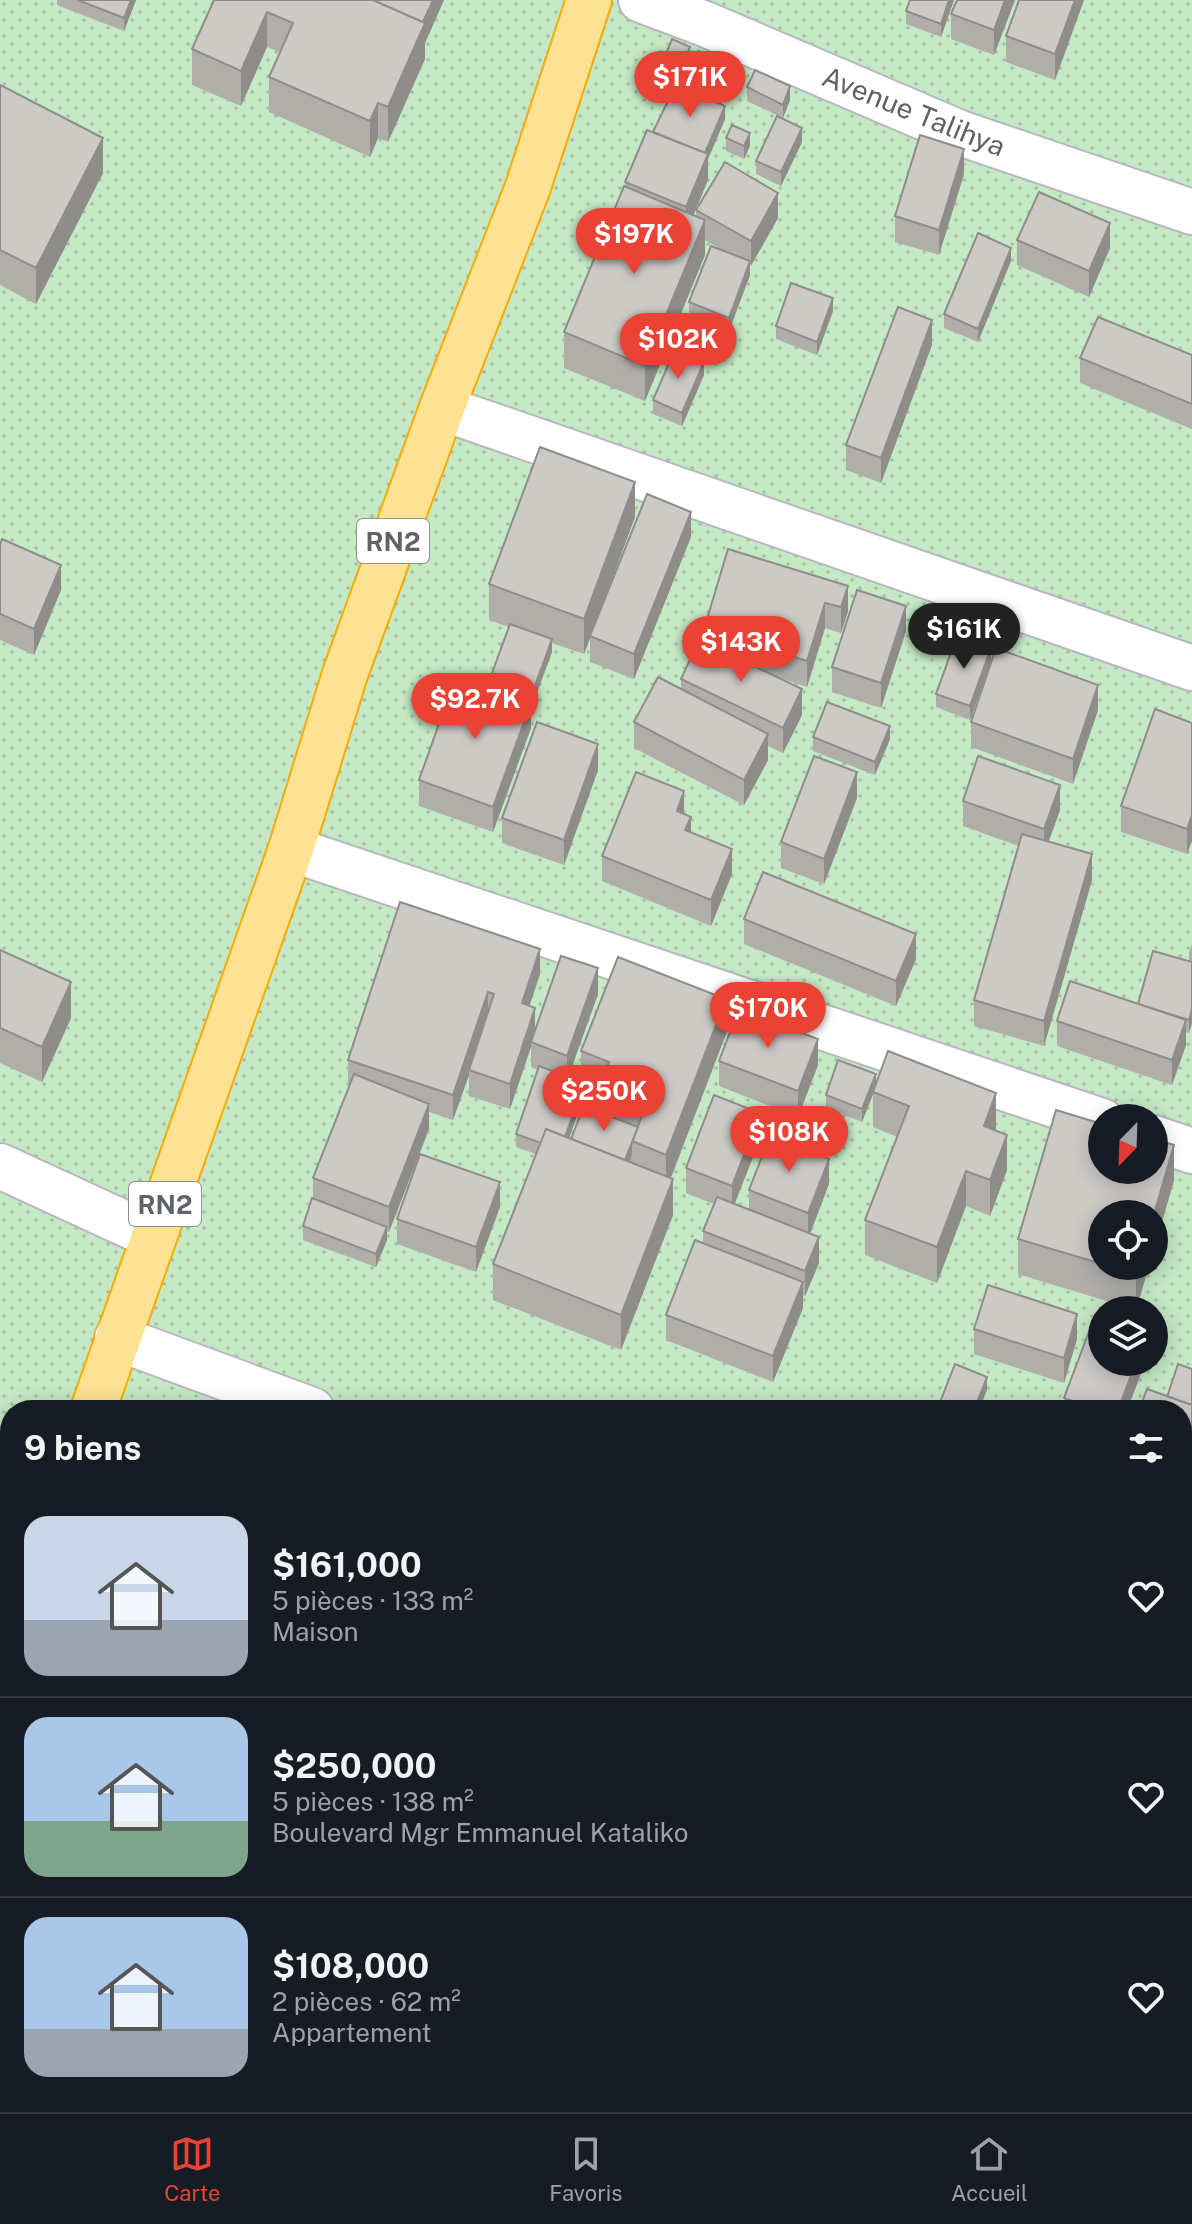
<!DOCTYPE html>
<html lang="fr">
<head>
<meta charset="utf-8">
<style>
	:root { --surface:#171b24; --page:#20242c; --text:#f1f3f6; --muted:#9ea1a6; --line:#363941; --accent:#ea4335 }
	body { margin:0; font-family:"Public Sans",sans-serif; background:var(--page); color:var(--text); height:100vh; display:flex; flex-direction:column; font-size:30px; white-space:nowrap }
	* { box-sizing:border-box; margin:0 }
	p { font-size:26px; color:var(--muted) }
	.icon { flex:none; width:44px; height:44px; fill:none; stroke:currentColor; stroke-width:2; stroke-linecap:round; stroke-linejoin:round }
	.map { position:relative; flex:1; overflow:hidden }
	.panel { position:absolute; left:0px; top:1400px; width:1192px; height:712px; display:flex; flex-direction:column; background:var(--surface); border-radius:32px 32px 0 0; box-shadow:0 4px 20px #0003 }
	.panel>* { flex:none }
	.needle { width:52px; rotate:203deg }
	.controls { position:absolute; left:1088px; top:1104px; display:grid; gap:16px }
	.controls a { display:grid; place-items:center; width:80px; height:80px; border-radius:50%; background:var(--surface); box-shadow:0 4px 20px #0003; font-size:40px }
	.price { position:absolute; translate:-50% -68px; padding:0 18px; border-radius:28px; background:var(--accent); color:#fff; font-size:26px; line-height:52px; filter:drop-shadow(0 2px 4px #0008) }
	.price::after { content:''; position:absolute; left:50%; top:48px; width:24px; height:18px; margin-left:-12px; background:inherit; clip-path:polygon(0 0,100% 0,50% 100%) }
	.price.on { background:#222; color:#fff }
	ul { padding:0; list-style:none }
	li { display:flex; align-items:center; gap:24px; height:200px; padding:0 24px }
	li+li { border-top:2px solid var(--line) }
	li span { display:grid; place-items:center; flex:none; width:224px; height:160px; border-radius:24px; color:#555 }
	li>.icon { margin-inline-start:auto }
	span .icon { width:96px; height:96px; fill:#fffc; stroke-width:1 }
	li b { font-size:34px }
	h2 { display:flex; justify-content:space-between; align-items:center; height:96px; padding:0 24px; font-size:34px }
	.tabs { display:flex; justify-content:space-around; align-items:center; height:112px; border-top:2px solid var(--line); background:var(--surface); font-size:22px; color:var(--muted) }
	.tabs a { display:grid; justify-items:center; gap:4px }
	.tabs .on { color:var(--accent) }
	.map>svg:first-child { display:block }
</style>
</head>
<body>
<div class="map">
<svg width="1192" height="2112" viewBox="0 0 1192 2112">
	<defs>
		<pattern id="grass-dots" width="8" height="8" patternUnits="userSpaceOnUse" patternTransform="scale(2)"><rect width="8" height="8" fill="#c5e8c5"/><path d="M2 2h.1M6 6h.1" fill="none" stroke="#a3c0a4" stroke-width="1.8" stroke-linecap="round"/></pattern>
	</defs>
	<rect width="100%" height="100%" fill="#f1efe8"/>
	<path fill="url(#grass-dots)" fill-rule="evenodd" d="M 0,0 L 1192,0 L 1192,2112 L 0,2112 ZM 1102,1118 L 1154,1118 L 1154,1170 L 1102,1170 ZM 1102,1214 L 1154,1214 L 1154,1266 L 1102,1266 ZM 1102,1310 L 1154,1310 L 1154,1362 L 1102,1362 ZM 10,1410 L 1182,1410 L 1182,2102 L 10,2102 Z"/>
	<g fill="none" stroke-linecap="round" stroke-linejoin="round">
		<g stroke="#b5b8bc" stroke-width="48">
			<g id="street">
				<polyline points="641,0 705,24 960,133 1192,212"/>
				<polyline points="442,408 1192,668"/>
				<polyline points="291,849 1102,1121"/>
				<polyline points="1154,1138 1192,1151"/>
				<polyline points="0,1166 154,1237"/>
				<polyline points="0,2023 10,2027"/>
				<polyline points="1182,2025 1192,2029"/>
				<polyline points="197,2102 222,2112"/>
			</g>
		</g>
		<g stroke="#b6babf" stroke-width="48">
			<g id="secondary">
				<polyline points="117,1338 312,1410"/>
				<polyline points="1182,1731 1192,1735"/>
				<polyline points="1182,1886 1192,1890"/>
			</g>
		</g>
		<g stroke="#f9ab00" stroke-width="48">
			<g id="highway">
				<polyline points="93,1410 291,849 345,674 442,408 528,187 589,0"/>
				<polyline points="0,1695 10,1664"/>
			</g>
		</g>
		<use href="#street" stroke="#fff" stroke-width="44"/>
		<use href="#secondary" stroke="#fff" stroke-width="44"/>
		<use href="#highway" stroke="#fde293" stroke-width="44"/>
	</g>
	<g fill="#afaea9" fill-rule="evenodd">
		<polygon points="57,0 136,0 124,31 57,5"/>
		<polygon points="214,0 444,0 425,43 425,59 388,142 378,138 370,157 269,112 269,77 280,52 267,47 241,106 192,85 192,49"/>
		<polygon points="954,0 941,37 906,24 906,11"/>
		<polygon points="957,0 1015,0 994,55 951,39 951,14"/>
		<polygon points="1019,0 1084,0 1055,80 1006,62 1006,36"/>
		<polygon points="690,60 680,85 725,119 708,159 708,180 693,215 696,216 696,210 778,218 750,266 750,275 729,331 689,315 689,302 724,251 705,240 705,255 645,401 564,368 564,332 625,187 625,182 653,132 675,85 661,79 661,66"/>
		<polygon points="690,70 732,80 724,99 690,84"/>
		<polygon points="0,85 103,173 36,304 0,285"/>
		<polygon points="747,87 790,100 783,118 747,101"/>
		<polygon points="726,138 750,146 744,159 726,151"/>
		<polygon points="802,142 781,186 756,174 756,161"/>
		<polygon points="964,174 939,255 895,242 895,216"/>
		<polygon points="1017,240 1110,248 1089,297 1017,265"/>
		<polygon points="1011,261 978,342 944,328 944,314"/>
		<polygon points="833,311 817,355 776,339 776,326"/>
		<polygon points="932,345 881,483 846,470 846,445"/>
		<polygon points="1192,355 1192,429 1080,383 1080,358"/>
		<polygon points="704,375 682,426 653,414 653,400"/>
		<polygon points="635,517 600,612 691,537 634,679 590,662 590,639 584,654 552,643 552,652 531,709 531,728 493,832 419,806 419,780 487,687 509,627 489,620 489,584"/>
		<polygon points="0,545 61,590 34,655 0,640"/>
		<polygon points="728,549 848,611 841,633 825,628 807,687 777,677 802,715 783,753 768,746 768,760 744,805 634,748 634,722 681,689 681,679 704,642 704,629"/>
		<polygon points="906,631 881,708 832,692 832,667"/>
		<polygon points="991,662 970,720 936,707 936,694"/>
		<polygon points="1098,710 1073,784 971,747 971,722"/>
		<polygon points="1192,723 1187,854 1121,832 1121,806"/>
		<polygon points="813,737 890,739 875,775 813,751"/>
		<polygon points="598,770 564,865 502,843 502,818"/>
		<polygon points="857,798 824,884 781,868 781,842"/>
		<polygon points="963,801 1060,810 1049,841 1092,880 1044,1046 974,1026 974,1000 1019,846 963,826"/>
		<polygon points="691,832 732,874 711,926 602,881 602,856"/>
		<path d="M 400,902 L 540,974 L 529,1006 L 535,1029 L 598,994 L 568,1077 L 581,1082 L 581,1051 L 726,1034 L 671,1178 L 673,1215 L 621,1350 L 493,1300 L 493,1264 L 536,1154 L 516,1147 L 516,1134 L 538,1070 L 531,1067 L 531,1047 L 510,1109 L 469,1096 L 469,1075 L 453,1120 L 429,1112 L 429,1129 L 389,1232 L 387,1232 L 387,1240 L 376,1267 L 303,1240 L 303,1226 L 313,1199 L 313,1178 L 350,1086 L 348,1085 L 348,1060 ZM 584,1088 L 601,1094 L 601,1112 L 571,1139 L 569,1138 L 584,1096 Z"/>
		<polygon points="744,919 916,959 896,1006 744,944"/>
		<polygon points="1192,944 1192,1023 1189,1033 1186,1032 1186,1045 1172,1085 1057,1046 1057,1021 1138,1004 1189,961 1189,953"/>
		<polygon points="0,950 71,1018 42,1082 0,1063"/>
		<polygon points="719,1061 818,1065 798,1117 719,1086"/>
		<polygon points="876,1086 996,1129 996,1130 1007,1170 990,1216 966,1206 937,1283 865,1255 865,1220 897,1137 873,1127 873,1093 862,1122 826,1108 826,1095"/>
		<polygon points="760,1139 734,1204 749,1210 749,1190 829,1184 810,1234 819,1263 805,1296 803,1295 803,1308 773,1382 666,1340 666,1315 703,1244 703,1231 714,1204 686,1193 686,1168"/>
		<polygon points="1174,1181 1102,1214 1102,1266 1149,1266 1136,1310 1018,1274 1018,1239"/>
		<polygon points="500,1207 476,1272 397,1244 397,1219"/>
		<polygon points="974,1329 1077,1339 1064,1383 974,1354"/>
		<polygon points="1144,1362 1144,1366 1127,1410 1064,1410 1064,1398"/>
		<polygon points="1192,1369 1192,1531 1182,1527 1182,1410 1167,1397"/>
		<polygon points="290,2102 306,2102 304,2108"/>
		<polygon points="472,2102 562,2102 558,2112 472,2112"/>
	</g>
	<g fill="#8f8d8a">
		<polygon points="131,0 136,0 124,31 124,18"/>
		<polygon points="433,0 444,0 425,43 425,59 388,142 388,107"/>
		<polygon points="949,0 954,0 941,37 941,24"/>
		<polygon points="1005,0 1015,0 994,55 994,30"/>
		<polygon points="1075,0 1084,0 1055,80 1055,54"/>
		<polygon points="267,12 267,47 241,106 241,71"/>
		<polygon points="690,47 690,60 679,87 679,73"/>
		<polygon points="732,67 732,80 724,99 724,86"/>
		<polygon points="790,86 790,100 783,118 783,105"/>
		<polygon points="378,103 378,138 370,157 370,121"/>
		<polygon points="725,106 725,119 708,159 708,180 686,233 686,207 703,158"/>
		<polygon points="802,128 802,142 781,186 781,172"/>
		<polygon points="750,133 750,146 744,159 744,146"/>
		<polygon points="103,138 103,173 36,304 36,268"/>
		<polygon points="964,149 964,174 939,255 939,230"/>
		<polygon points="778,193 778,218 751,266 751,241"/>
		<polygon points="705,220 705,255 645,401 645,366"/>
		<polygon points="1110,223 1110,248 1089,297 1089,271"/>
		<polygon points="1011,248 1011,261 978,342 978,329"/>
		<polygon points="750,261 750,275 729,331 729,318"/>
		<polygon points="833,298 833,311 817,355 817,342"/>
		<polygon points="932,320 932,345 881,483 881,458"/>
		<polygon points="704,362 704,375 682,426 682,413"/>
		<polygon points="635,482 635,517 584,654 584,619"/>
		<polygon points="691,512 691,537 634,679 634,654"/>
		<polygon points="61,565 61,590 34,655 34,629"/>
		<polygon points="848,586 848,611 841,633 841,607"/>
		<polygon points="825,603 825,628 807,687 807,661"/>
		<polygon points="906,606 906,631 881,708 881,683"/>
		<polygon points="552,639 552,652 531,709 531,728 493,832 493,807"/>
		<polygon points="991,648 991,662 970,720 970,706"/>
		<polygon points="1098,685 1098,710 1073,784 1073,759"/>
		<polygon points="802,689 802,715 783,753 783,728"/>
		<polygon points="890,726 890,739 875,775 875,762"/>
		<polygon points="768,734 768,760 744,805 744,780"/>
		<polygon points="598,744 598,770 564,865 564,840"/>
		<polygon points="857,772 857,798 824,884 824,859"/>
		<polygon points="1060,785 1060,810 1044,854 1044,829"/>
		<polygon points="684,791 684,817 677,811"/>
		<polygon points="1192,815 1192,841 1187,854 1187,829"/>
		<polygon points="691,817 691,842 685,830"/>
		<polygon points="732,849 732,874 711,926 711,900"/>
		<polygon points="1092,854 1092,880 1044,1046 1044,1021"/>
		<polygon points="916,934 916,959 896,1006 896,981"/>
		<polygon points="540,949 540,974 522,1028 522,1003"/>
		<polygon points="598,968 598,994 567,1081 567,1056"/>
		<polygon points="71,982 71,1018 42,1082 42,1047"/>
		<polygon points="488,992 488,1017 469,1070 469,1075 453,1120 453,1095"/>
		<polygon points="726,999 726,1034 666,1190 666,1155"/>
		<polygon points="535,1008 535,1033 531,1042 531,1047 510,1109 510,1084"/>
		<polygon points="1192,1009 1192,1023 1189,1033 1189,1020"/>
		<polygon points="1186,1020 1186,1045 1172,1085 1172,1060"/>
		<polygon points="818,1039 818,1065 798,1117 798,1091"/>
		<polygon points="876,1074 876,1087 862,1122 862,1109"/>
		<polygon points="584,1083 584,1096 565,1150 565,1137"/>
		<polygon points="996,1093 996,1129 984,1162 984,1126"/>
		<polygon points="429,1104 429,1129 389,1232 389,1207"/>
		<polygon points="760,1113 760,1139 732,1211 732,1186"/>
		<polygon points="1007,1135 1007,1170 990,1216 990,1180"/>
		<polygon points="632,1141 632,1155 625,1174 625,1160"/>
		<polygon points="1174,1145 1174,1181 1154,1249 1154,1214"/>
		<polygon points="829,1159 829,1184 808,1239 808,1213"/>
		<polygon points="966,1171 966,1206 937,1283 937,1247"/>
		<polygon points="673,1179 673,1215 621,1350 621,1315"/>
		<polygon points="500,1182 500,1207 476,1272 476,1247"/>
		<polygon points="387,1227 387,1240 376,1267 376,1254"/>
		<polygon points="819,1237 819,1263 805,1296 805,1271"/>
		<polygon points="1139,1266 1149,1266 1136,1310 1136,1274"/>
		<polygon points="803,1282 803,1308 773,1382 773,1356"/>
		<polygon points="1077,1314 1077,1339 1064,1383 1064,1358"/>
		<polygon points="1136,1362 1144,1362 1144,1366 1127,1410 1118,1410"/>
		<polygon points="987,1377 987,1390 979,1410 974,1410"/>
		<polygon points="552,2102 562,2102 558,2112 549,2112"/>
		<polygon points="835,2102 837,2102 837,2112 832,2112"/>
		<polygon points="1054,2102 1059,2102 1055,2112 1050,2112"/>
	</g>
	<g fill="#cccac5" stroke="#8f8d8a" stroke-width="2">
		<polygon points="78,0 131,0 124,18"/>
		<polygon points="214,0 373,0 425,23 388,107 378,103 370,121 269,77 293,23 267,12 241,71 192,49"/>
		<polygon points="373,0 433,0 423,22"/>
		<polygon points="910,0 949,0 941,24 906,11"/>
		<polygon points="957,0 1005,0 994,30 951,14"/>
		<polygon points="1019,0 1075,0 1055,54 1006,36"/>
		<polygon points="672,39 690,47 679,73 661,66"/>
		<polygon points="698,51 732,67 724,86 690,70"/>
		<polygon points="755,70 790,86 783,105 747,87"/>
		<polygon points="676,84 725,106 705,153 653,132"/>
		<polygon points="0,85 103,138 36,268 0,250"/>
		<polygon points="777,116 802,128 781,172 756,161"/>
		<polygon points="732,125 750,133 744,146 726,138"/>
		<polygon points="647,130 708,154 686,207 625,182"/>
		<polygon points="920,135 964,149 939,230 895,216"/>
		<polygon points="725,162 778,193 751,241 696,210"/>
		<polygon points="624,186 705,220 645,366 564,332"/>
		<polygon points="1039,192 1110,223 1089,271 1017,240"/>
		<polygon points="978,233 1011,248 978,329 944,314"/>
		<polygon points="711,246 750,261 729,318 689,302"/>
		<polygon points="791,283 833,298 817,342 776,326"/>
		<polygon points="898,307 932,320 881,458 846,445"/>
		<polygon points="1098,317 1192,355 1192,404 1080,358"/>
		<polygon points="675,349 704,362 682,413 653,400"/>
		<polygon points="540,447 635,482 584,619 489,584"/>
		<polygon points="647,494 691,512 634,654 590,636"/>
		<polygon points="2,539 61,565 34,629 0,614 0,545"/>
		<polygon points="728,549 848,586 841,607 825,603 807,661 704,629"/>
		<polygon points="857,590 906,606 881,683 832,667"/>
		<polygon points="510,624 552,639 529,702 487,687"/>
		<polygon points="957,636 991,648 970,706 936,694"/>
		<polygon points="699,640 802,689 783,728 681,679"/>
		<polygon points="996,648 1098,685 1073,759 971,722"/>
		<polygon points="456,676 531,703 493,807 419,780"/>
		<polygon points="658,677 768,734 744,780 634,722"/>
		<polygon points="827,702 890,726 875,762 813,737"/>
		<polygon points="1155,709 1192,723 1192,815 1187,829 1121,806"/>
		<polygon points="537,722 598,744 564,840 502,818"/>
		<polygon points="814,756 857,772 824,859 781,842"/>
		<polygon points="978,756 1060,785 1044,829 963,801"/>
		<polygon points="636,772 684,791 677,811 691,817 685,830 732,849 711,900 602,856"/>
		<polygon points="1022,834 1092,854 1044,1021 974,1000"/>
		<polygon points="763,872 916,934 896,981 744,919"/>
		<polygon points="400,902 540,949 522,1003 535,1008 510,1084 469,1070 494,994 488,992 453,1095 348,1060"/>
		<polygon points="0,950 71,982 42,1047 0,1028"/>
		<polygon points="1153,951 1192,962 1192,1009 1189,1020 1138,1004"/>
		<polygon points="561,956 598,968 567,1056 531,1042"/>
		<polygon points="618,957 726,999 666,1155 632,1141 648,1101 601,1082 609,1062 581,1051"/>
		<polygon points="1070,981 1186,1020 1172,1060 1057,1021"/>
		<polygon points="739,1009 818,1039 798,1091 719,1061"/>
		<polygon points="888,1051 996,1093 984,1126 1007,1135 990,1180 966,1171 937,1247 865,1220 909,1106 873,1092"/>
		<polygon points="838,1060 876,1074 862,1109 826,1095"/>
		<polygon points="539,1066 584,1083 565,1137 546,1129 541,1143 516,1134"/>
		<polygon points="354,1074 429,1104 389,1207 313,1178"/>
		<polygon points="714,1095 760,1113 732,1186 686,1168"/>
		<polygon points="584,1106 638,1127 625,1160 571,1139"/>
		<polygon points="1056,1110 1102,1124 1102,1170 1154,1170 1154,1139 1174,1145 1154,1214 1102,1214 1102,1264 1018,1239"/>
		<polygon points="546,1129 673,1179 621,1315 493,1264"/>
		<polygon points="770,1136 829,1159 808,1213 749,1190"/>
		<polygon points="420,1154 500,1182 476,1247 397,1219"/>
		<polygon points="717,1197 819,1237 805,1271 703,1231"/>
		<polygon points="312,1198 387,1227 376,1254 303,1226"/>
		<polygon points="695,1240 803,1282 773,1356 666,1315"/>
		<polygon points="1109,1266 1139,1266 1136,1274"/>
		<polygon points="988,1285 1077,1314 1064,1358 974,1329"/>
		<polygon points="1093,1321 1102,1324 1102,1362 1136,1362 1118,1410 1096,1410 1064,1398"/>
		<polygon points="955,1364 987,1377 974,1410 937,1410"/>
		<polygon points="1178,1364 1192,1369 1192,1405 1167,1397"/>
		<polygon points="1147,1389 1192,1405 1192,1505 1182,1502 1182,1410 1139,1410"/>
		<polygon points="13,2102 100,2102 118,2108 117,2112 10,2112"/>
		<polygon points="475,2102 552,2102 549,2112 503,2112"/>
		<polygon points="765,2102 835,2102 832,2112 762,2112"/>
		<polygon points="1012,2102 1054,2102 1050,2112 1008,2112"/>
	</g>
	<g text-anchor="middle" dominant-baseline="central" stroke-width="8" stroke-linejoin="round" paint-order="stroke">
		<g fill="#fff" stroke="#8f9295" stroke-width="2">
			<rect x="357" y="519" width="72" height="44" rx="6"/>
			<rect x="129" y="1182" width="72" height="44" rx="6"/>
		</g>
		<g font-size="26" font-weight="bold" fill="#5f6368">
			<text x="393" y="541">RN2</text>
			<text x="165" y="1204">RN2</text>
		</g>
		<g font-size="28" fill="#5f6368" stroke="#fff">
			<text transform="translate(914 111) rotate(22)">Avenue Talihya</text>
		</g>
	</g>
</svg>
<div class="controls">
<a><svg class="needle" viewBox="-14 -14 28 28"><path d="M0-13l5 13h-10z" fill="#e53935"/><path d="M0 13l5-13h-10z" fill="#9ea1a6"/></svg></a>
<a><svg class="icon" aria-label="locate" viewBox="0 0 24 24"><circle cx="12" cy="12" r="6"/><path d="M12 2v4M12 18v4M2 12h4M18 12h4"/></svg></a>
<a><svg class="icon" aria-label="layers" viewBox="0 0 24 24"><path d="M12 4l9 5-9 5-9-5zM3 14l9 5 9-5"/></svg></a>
</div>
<b class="price" style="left:690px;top:119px">$171K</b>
<b class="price" style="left:634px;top:276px">$197K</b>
<b class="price" style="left:678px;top:381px">$102K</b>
<b class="price on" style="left:964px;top:671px">$161K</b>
<b class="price" style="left:741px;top:684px">$143K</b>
<b class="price" style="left:475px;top:741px">$92.7K</b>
<b class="price" style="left:768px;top:1050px">$170K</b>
<b class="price" style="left:604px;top:1133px">$250K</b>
<b class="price" style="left:789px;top:1174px">$108K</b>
<section class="panel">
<h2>9 biens<svg class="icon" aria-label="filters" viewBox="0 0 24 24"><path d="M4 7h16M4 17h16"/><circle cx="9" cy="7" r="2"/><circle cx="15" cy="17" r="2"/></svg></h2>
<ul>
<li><span style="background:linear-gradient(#c9d6e8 65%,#9aa5b1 0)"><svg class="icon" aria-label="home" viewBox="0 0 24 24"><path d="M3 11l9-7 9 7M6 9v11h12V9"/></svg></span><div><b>$161,000</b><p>5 pièces · 133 m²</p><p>Maison</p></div><svg class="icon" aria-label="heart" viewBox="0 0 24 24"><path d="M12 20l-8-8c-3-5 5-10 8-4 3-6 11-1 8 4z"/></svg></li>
<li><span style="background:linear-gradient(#a9c7e8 65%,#7fa58c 0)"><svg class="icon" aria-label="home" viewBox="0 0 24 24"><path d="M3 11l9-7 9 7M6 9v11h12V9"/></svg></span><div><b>$250,000</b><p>5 pièces · 138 m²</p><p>Boulevard Mgr Emmanuel Kataliko</p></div><svg class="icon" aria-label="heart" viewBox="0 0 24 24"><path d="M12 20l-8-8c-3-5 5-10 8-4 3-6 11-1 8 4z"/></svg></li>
<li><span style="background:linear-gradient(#a9c7e8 70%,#9aa5b1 0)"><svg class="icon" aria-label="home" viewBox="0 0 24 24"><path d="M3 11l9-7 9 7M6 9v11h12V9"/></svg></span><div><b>$108,000</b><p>2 pièces · 62 m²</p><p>Appartement</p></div><svg class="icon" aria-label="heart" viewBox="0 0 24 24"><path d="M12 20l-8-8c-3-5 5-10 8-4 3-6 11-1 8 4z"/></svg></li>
</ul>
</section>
</div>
<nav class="tabs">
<a class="on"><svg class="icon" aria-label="map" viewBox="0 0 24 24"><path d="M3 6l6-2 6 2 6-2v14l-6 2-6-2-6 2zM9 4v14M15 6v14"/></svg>Carte</a>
<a><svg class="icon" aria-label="saved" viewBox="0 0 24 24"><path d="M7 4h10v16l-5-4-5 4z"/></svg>Favoris</a>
<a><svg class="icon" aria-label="home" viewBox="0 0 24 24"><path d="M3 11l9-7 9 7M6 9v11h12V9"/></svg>Accueil</a>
</nav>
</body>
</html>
